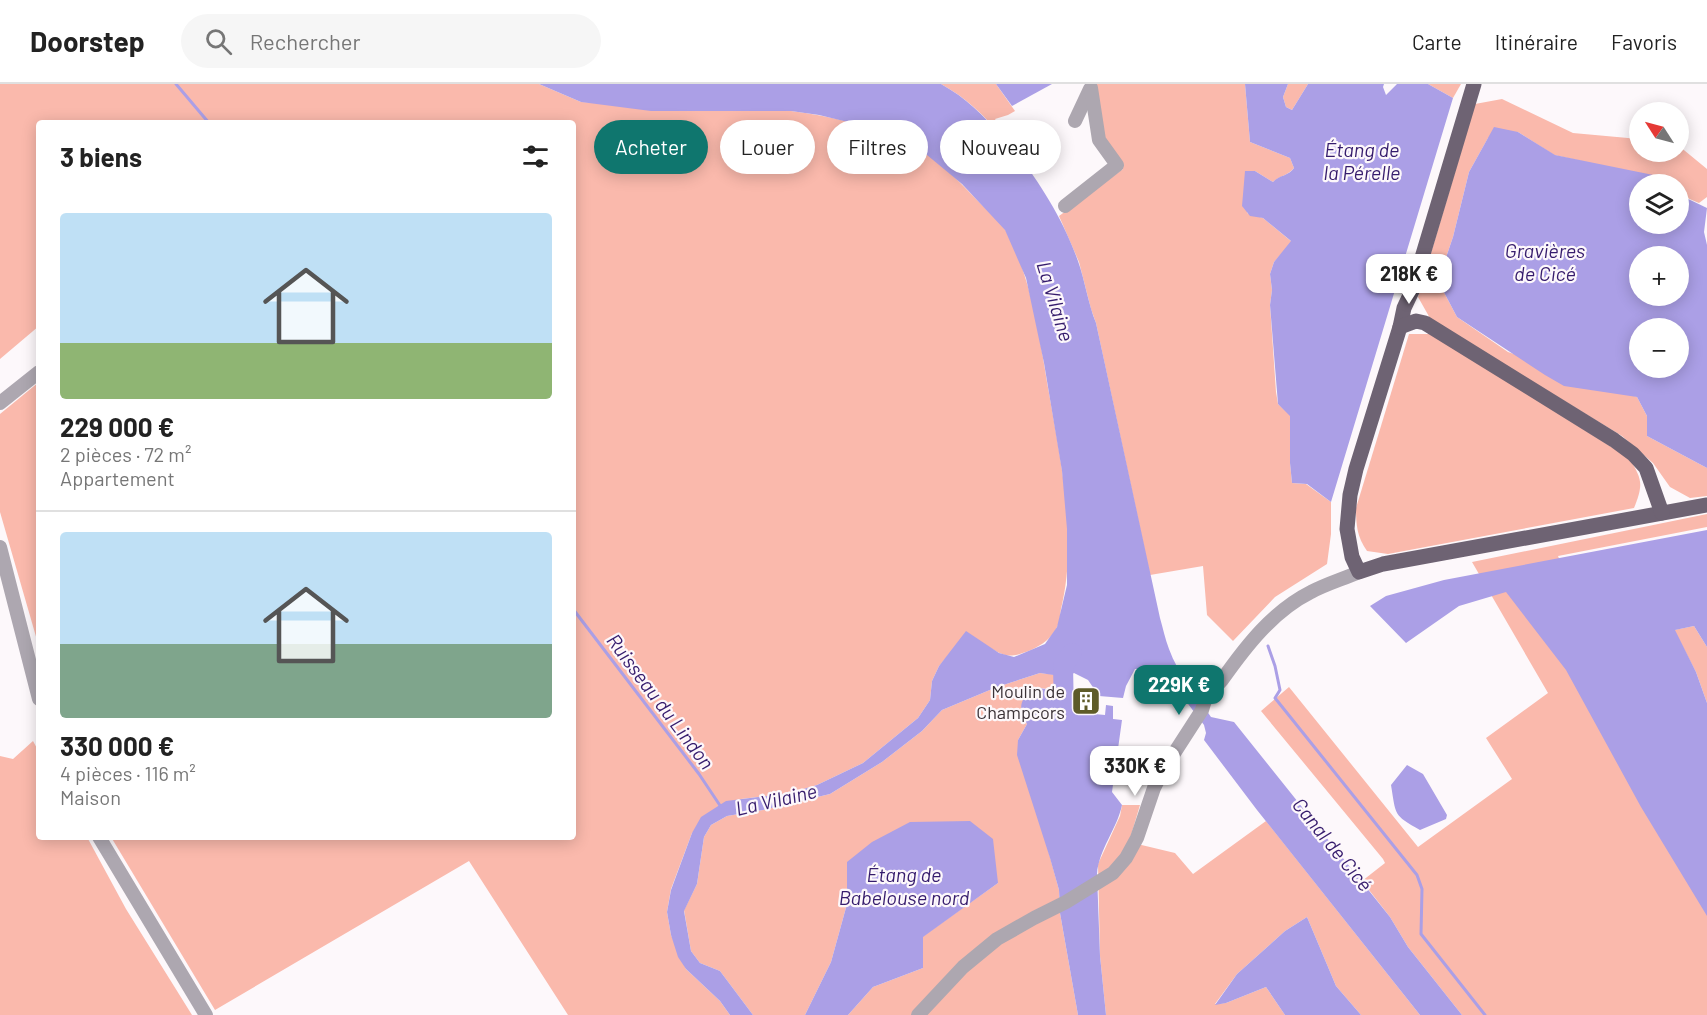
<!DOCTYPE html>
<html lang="fr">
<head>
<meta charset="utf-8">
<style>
	:root { --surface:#fff; --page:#f6f6f6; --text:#222; --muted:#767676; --line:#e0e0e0; --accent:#0f766e }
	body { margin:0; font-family:Barlow,sans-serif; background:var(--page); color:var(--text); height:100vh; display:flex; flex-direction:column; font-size:22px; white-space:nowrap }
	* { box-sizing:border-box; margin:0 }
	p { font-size:20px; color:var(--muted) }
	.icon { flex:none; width:33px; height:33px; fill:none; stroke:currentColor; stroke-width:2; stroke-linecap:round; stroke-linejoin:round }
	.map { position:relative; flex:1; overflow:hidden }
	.drawer { position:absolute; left:36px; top:36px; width:540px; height:720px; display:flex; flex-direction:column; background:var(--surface); border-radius:6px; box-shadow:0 3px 15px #0003 }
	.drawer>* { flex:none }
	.banner { position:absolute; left:594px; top:36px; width:570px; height:54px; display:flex; gap:12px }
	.needle { width:39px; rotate:306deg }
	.buttons { position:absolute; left:1629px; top:18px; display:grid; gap:12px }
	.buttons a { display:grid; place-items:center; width:60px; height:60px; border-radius:50%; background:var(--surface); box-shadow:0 3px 15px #0003; font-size:30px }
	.price { position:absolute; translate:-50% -51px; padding:0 14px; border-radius:12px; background:#fff; color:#222; font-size:20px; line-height:39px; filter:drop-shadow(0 2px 3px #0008) }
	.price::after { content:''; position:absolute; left:50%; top:36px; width:18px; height:14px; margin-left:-9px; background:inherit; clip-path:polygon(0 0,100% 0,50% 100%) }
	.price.current { background:var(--accent); color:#fff }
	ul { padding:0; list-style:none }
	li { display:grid; align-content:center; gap:12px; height:318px; padding:0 24px }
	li+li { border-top:2px solid var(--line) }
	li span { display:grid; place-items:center; height:186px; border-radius:6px; color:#555 }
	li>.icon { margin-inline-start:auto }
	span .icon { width:108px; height:108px; fill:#fffc; stroke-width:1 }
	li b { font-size:26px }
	h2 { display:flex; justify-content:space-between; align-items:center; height:72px; padding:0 24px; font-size:26px }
	.chip { padding:0 21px; border-radius:27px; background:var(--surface); box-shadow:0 3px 15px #0003; font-size:21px; line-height:54px }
	.chip.current { background:var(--accent); color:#fff }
	header { display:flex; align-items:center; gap:36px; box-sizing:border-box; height:84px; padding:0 30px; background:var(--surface); border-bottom:2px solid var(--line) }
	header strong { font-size:28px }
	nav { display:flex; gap:33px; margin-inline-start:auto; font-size:21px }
	.search { width:420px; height:54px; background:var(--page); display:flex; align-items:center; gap:15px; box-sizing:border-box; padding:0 21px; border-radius:33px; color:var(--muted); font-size:22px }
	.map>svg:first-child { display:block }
</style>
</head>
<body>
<header>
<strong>Doorstep</strong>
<div class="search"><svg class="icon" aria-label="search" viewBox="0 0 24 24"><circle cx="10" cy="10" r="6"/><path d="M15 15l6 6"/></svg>Rechercher</div>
<nav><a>Carte</a><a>Itinéraire</a><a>Favoris</a></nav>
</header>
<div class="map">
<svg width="1707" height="931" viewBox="0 0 1707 931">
	<rect width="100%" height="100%" fill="#fdf8fb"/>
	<g fill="#fab9ac">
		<path d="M 0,0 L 539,0 L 581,18 L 791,27 C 829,32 870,41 905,57 C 933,70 957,95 978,117 C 987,126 1000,136 1006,147 C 1032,194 1040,257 1049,309 C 1061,379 1078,455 1061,525 C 1060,531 1060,538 1057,543 C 1052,554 1042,561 1031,566 C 1008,575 1006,573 985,561 L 950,569 L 939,582 L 932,597 L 930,616 L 918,634 L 863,679 L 817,701 L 790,709 L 741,715 L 692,749 L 671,805 L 667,828 L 671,851 L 686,885 L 720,917 L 730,931 L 568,931 L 469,777 L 215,926 L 111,753 L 573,753 L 573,39 L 39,39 L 39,242 L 0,275 Z"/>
		<path d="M 941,0 L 996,0 L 1015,27 L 1008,31 L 995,35 L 1006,53 L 1002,54 C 985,31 966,14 941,0 Z"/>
		<path d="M 1095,0 L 1245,0 L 1250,58 L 1290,74 L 1294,84 C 1289,91 1279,92 1273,98 L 1255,87 L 1247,129 L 1263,134 L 1292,158 L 1274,178 L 1270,190 L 1272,206 L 1270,221 L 1276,308 L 1278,320 L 1290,331 L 1290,379 L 1292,399 L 1306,400 L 1331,418 L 1331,450 L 1327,480 L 1275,513 L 1233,557 L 1207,531 L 1203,482 L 1150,491 L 1096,239 L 1091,225 L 1079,178 L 1059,132 L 1123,85 L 1102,53 Z"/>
		<polygon points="1288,0 1308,0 1292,26 1286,23 1283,13"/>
		<polygon points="1428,0 1461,0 1453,14"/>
		<path d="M 1502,15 L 1573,49 L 1639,55 L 1640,68 L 1678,68 L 1679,62 L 1707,85 L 1707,113 L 1699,119 C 1690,115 1679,112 1678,100 L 1675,100 L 1672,97 L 1554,71 L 1518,48 L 1488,54 L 1469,88 L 1453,153 L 1438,197 L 1457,233 L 1508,268 L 1637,313 L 1647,332 L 1647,352 L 1707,384 L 1707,412 L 1690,414 L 1670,403 L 1653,379 L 1622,352 L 1431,236 L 1418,213 L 1475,20 Z"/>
		<path d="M 1409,250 L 1432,250 L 1629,374 C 1643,396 1643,401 1634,424 L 1388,470 L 1367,467 C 1357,453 1356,441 1356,424 Z"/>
		<polygon points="39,298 39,458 36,462 39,465 39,563 0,428 0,330"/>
		<polygon points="1707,430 1707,443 1558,472 1588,545 1707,761 1707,931 1462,931 1408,863 1390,833 1362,797 1385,779 1383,775 1261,627 1289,603 1418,763 1512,695 1486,654 1548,609 1472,478"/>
		<polygon points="1694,542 1707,563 1707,619 1696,588 1674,546"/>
		<polygon points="1040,589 1058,591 1057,606 1039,604 1020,625 1027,640 1018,656 1059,806 1060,829 1078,931 848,931 873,903 923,884 922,853 998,799 847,778 847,820 831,878 805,931 753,931 720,887 700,879 691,867 684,826 697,800 704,753 711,741 727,732 763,726 830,710 882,678 922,647 942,626 997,603"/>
		<polygon points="33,657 39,668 39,753 87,753 126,825 192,931 0,931 0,672 13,675"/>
		<polygon points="1122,721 1140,721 1129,758 1175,769 1193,790 1266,737 1420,931 1361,931 1336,902 1307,833 1285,847 1237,890 1215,920 1226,919 1266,903 1285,931 1106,931 1100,872 1098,780 1120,732"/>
	</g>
	<g fill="#ab9fe6" fill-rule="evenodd">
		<path d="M 539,0 L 941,0 C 966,14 984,31 1002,54 L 1006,53 C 1036,95 1060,127 1078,177 C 1085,197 1088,219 1096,239 L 1160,534 C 1163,544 1165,555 1169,565 C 1178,590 1196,611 1211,633 L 1234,638 L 1390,833 L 1408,863 L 1462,931 L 1420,931 L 1257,726 L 1204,656 L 1206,649 L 1204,641 L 1176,604 L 1166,602 L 1154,585 L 1135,585 L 1126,602 L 1123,614 L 1099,612 L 1088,596 L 1074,589 L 1067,593 L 1040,589 L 997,603 L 942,626 L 922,647 L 882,678 L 830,710 L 763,726 L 727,732 L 711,741 L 704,753 L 697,800 L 684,827 L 691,867 L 700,879 L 720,887 L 753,931 L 730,931 L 720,917 L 686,885 L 678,873 L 671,851 L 667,828 L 671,806 L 692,749 L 701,733 L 726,717 L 790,709 L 817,701 L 863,679 L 918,634 L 930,616 L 932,597 L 939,582 L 966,547 L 999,569 L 1014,573 L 1045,560 L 1057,543 L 1067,501 L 1067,445 L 1062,387 L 1044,279 L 1026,194 L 1005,146 L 962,100 L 927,71 L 906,57 L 852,39 L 819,31 L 791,27 L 651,27 L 581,18 Z"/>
		<polygon points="996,0 1052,0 1012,22"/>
		<path d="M 1245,0 L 1288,0 L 1283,13 L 1286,23 L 1292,26 L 1308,0 L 1384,0 L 1383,3 L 1386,11 L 1397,0 L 1428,0 L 1453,14 L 1331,418 L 1307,400 L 1292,399 L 1290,379 L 1290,332 L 1278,320 L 1270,221 L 1272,206 L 1270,190 L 1274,178 L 1291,157 L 1263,134 L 1250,132 L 1242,122 L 1245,87 L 1255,87 L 1273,98 C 1279,91 1289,92 1294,84 L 1290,74 L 1250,58 Z"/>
		<path d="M 1494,43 L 1518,48 L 1555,71 L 1668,94 L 1675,100 L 1640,100 L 1640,140 L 1678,140 L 1679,105 L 1684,113 L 1707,124 L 1704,148 L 1707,161 L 1707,384 L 1647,352 L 1647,332 L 1637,313 L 1564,302 L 1545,291 L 1457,233 L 1438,197 L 1453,153 L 1469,88 ZM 1640,172 L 1678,172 L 1678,212 L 1640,212 ZM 1640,244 L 1678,244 L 1678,284 L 1640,284 Z"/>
		<polygon points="1707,446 1707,563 1694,542 1675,546 1696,588 1707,619 1707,832 1641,723 1566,586 1506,508 1459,522 1406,559 1370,522 1386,512 1444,496"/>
		<path d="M 1039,604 C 1050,606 1061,605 1071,609 L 1073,628 L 1105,631 L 1106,621 L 1113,622 L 1113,635 L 1122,636 L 1112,708 L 1122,721 C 1117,745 1099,765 1097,790 L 1100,872 L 1106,931 L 1078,931 L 1060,829 L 1059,806 L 1050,774 L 1017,671 L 1018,656 L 1027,640 C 1020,624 1018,622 1029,606 Z"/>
		<path d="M 1407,681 L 1423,690 L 1447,731 L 1446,735 L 1420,746 C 1393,731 1396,731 1391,701 Z"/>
		<polygon points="970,737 993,755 998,799 923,853 923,884 873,903 848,931 805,931 831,878 847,820 847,778 872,758 910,738"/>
		<polygon points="1307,833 1336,902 1361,931 1285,931 1266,903 1226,919 1215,921 1237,890 1285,847"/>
	</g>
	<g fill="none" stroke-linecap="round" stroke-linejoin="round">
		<g stroke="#ab9fe6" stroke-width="3">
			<polyline points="176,0 209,39"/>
			<polyline points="573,525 699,690 721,723"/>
			<polyline points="1268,562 1275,582 1280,606 1275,614 1417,791 1422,805 1421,850 1485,931"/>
		</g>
		<polyline stroke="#ab9fe6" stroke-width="20" points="1064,632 1063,581 1072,569"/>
		<g stroke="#ada7b0" stroke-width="14">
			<polyline points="1075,37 1090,5"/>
			<polyline points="1065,122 1117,81 1099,56 1091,4"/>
			<polyline points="0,319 39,288"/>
			<polyline points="0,463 39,615"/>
			<polyline points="99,753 206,931"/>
			<path d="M 918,931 L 963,883 L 997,855 L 1034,834 L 1066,818 L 1113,789 L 1126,774 L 1137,754 L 1154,704 L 1162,688 L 1202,626 C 1204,619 1206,611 1212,605 C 1215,602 1219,600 1222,596 C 1246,562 1273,527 1311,508 C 1326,500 1343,495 1359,488"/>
		</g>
		<g stroke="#6e6373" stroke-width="15">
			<polyline points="1474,0 1412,207 1404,224 1400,243 1356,385 1350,411 1347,445 1352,473 1359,488 1383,480 1707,421"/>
			<polyline points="1400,243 1416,237 1425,239 1614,356 1633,370 1646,384 1662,429"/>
		</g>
	</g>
	<defs>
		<g id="building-square" transform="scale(1.5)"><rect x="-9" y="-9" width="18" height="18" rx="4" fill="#5e5b28" stroke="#fdf8fb"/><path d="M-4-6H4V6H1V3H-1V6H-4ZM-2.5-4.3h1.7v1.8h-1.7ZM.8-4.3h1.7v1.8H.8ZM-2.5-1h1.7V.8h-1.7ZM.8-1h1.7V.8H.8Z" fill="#fff"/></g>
	</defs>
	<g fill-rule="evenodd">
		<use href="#building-square" x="1086" y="617"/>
	</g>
	<g text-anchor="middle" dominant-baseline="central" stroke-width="4.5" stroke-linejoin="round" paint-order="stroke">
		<g font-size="18" fill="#3b3237" stroke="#fdf8fb" text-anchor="end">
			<text x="1065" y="607">Moulin de<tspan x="1065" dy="21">Champcors</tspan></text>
		</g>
		<g font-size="20" font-style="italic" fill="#361c6d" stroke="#fdf8fb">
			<text x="1362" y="65">Étang de<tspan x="1362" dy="23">la Pérelle</tspan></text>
			<text x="1545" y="166">Gravières<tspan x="1545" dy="23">de Cicé</tspan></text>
			<text transform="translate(1056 217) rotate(73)">La Vilaine</text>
			<text transform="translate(661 617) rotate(53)">Ruisseau du Lindon</text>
			<text transform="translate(776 715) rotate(-13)">La Vilaine</text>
			<text transform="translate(1333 760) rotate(51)">Canal de Cicé</text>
			<text x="904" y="790">Étang de<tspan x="904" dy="23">Babelouse nord</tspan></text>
		</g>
	</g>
</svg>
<div class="buttons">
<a><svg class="needle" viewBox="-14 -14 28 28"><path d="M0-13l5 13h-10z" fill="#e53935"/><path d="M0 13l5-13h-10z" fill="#767676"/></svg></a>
<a><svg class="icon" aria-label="layers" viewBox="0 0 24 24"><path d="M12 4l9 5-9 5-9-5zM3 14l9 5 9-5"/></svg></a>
<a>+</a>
<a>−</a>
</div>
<b class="price" style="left:1409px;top:221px">218K €</b>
<b class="price current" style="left:1179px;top:632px">229K €</b>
<b class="price" style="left:1135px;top:713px">330K €</b>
<div class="banner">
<a class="chip current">Acheter</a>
<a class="chip">Louer</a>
<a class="chip">Filtres</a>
<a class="chip">Nouveau</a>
</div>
<section class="drawer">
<h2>3 biens<svg class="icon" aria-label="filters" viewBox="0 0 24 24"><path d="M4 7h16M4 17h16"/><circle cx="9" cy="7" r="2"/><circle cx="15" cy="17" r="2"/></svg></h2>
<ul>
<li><span style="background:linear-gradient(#bfe0f5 70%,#8fb573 0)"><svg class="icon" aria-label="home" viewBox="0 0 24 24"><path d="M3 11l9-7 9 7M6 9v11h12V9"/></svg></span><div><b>229 000 €</b><p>2 pièces · 72 m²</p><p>Appartement</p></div></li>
<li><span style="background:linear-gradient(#bfe0f5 60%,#7fa58c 0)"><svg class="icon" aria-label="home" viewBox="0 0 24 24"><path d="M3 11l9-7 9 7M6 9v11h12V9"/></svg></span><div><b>330 000 €</b><p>4 pièces · 116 m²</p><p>Maison</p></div></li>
</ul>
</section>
</div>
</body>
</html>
